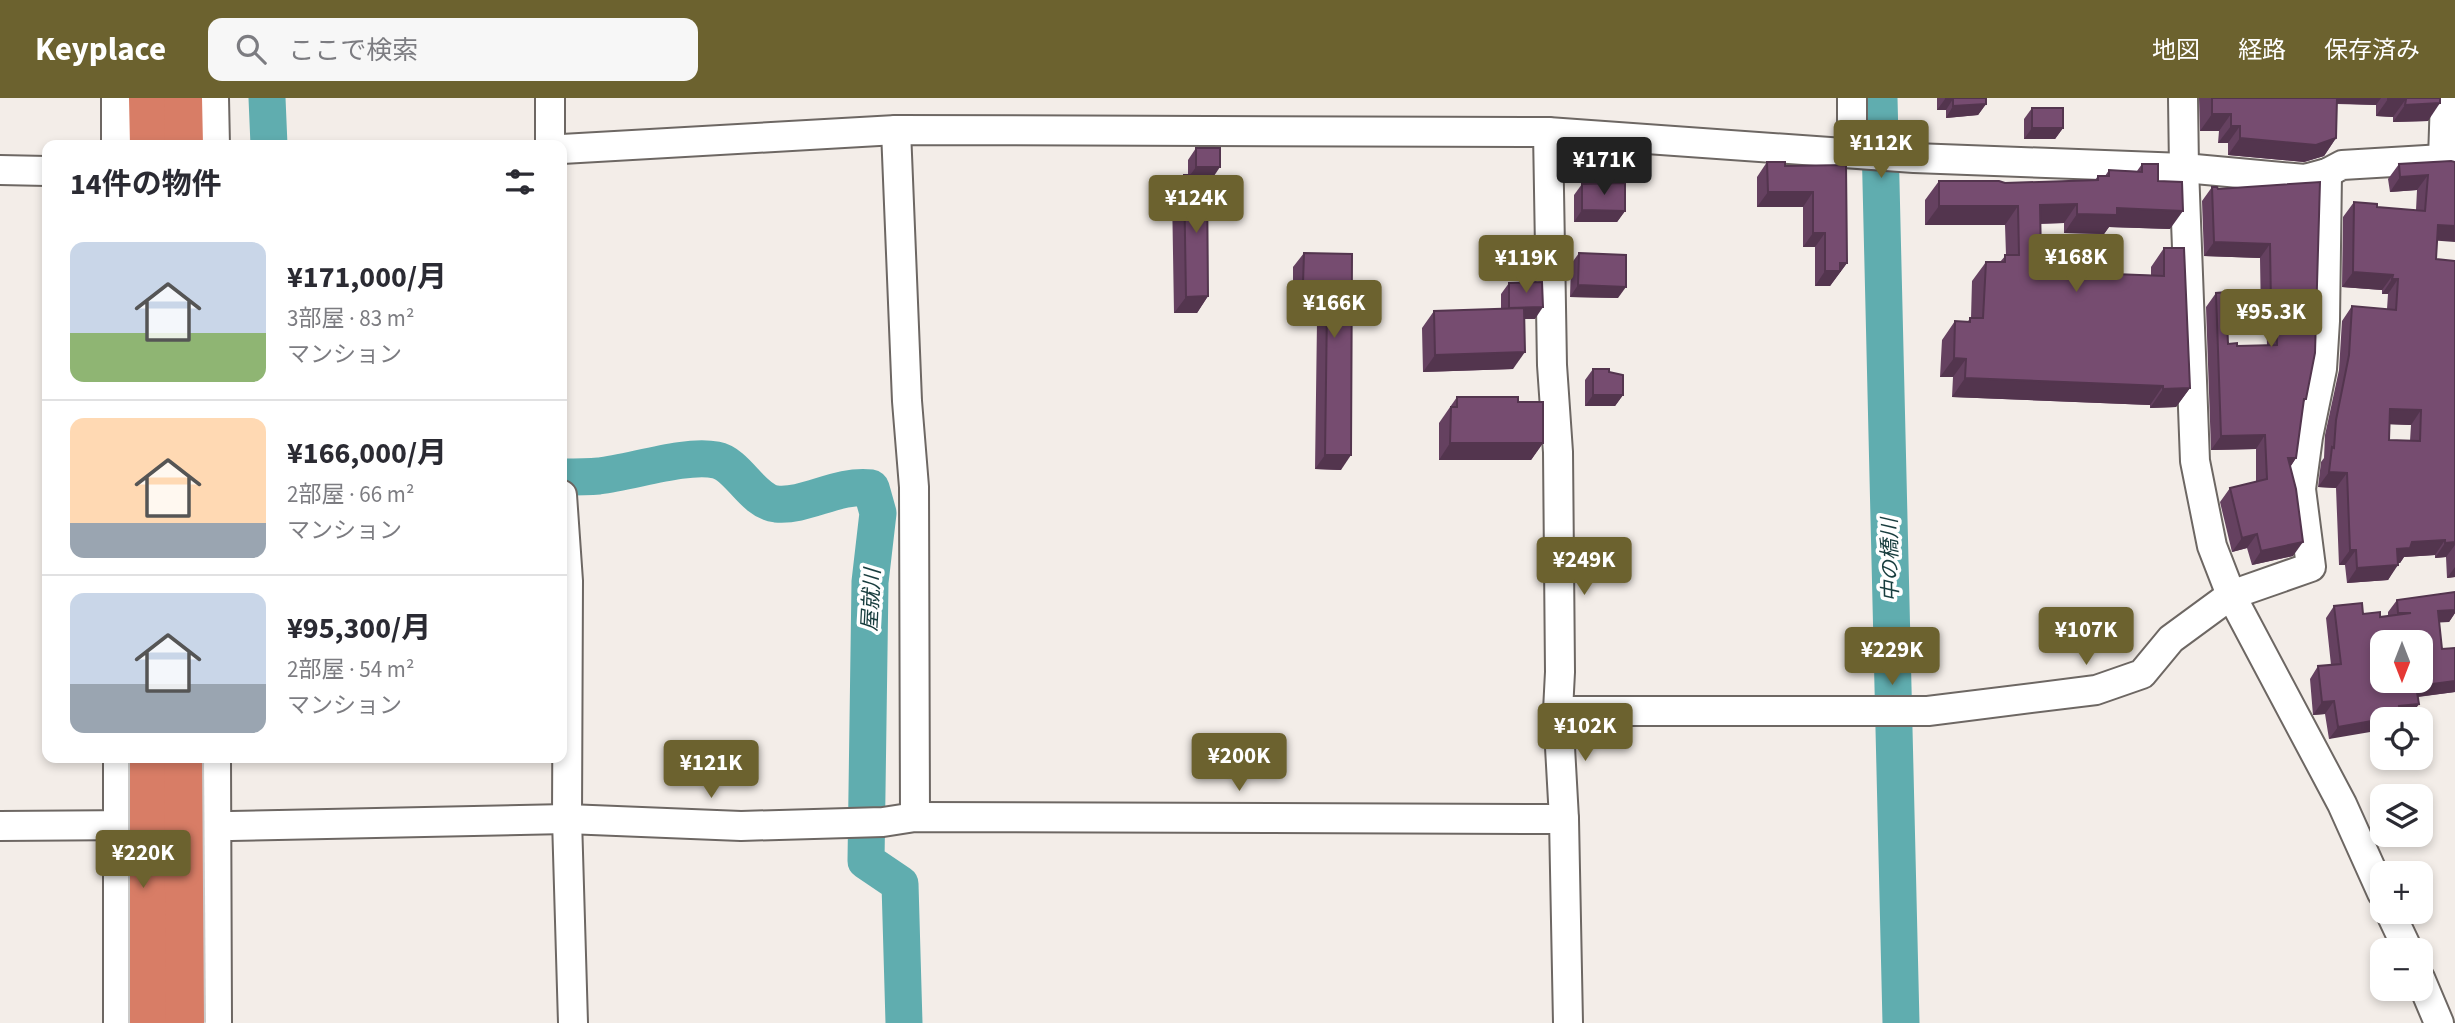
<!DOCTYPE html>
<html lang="ja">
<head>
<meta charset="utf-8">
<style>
	:root { --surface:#fff; --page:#f7f7f7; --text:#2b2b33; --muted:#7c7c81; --line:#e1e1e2; --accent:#6c622f }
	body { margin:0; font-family:"Source Sans 3","Noto Sans JP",sans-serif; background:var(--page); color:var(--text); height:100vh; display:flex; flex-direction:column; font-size:26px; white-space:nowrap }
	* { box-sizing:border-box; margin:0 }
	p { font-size:23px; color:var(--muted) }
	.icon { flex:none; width:38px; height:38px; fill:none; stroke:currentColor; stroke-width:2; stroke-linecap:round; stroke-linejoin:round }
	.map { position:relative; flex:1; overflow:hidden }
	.details { position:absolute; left:42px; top:42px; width:525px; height:623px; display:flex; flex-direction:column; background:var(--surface); border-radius:14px; box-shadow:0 4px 10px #0003 }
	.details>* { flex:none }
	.needle { width:46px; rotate:180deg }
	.controls { position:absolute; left:2370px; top:532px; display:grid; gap:14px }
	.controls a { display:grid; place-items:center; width:63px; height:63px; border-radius:14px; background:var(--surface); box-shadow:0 4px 10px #0003; font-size:35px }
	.price { position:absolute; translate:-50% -60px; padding:0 16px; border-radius:7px; background:var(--accent); color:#fff; font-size:23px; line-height:46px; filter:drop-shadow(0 2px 4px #0008) }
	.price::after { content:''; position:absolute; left:50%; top:42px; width:21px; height:16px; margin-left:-10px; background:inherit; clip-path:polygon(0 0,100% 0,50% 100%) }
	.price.current { background:#222; color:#fff }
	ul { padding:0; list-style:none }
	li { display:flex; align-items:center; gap:21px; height:175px; padding:0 28px }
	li+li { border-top:2px solid var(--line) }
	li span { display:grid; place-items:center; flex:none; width:196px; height:140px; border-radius:14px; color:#555 }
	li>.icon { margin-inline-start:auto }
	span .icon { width:84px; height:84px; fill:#fffc; stroke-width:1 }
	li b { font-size:30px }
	h2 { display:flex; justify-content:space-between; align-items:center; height:84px; padding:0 28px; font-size:30px }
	header { display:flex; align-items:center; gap:42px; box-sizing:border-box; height:98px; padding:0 35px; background:var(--accent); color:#fff }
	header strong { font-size:33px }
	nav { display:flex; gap:38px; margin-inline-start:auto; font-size:24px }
	.search { width:490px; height:63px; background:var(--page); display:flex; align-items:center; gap:18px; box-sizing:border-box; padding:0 24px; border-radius:14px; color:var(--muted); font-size:26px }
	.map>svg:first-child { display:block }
</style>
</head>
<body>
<header>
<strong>Keyplace</strong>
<div class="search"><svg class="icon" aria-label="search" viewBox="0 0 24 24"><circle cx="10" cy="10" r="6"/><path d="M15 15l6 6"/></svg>ここで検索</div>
<nav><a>地図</a><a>経路</a><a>保存済み</a></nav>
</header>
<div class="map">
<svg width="2455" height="925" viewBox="0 0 2455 925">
	<rect width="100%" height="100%" fill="#f3ede8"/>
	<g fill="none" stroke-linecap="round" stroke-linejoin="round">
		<g stroke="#60adaf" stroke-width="37">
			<polyline points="267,0 269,47"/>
			<polyline points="1879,0 1901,925"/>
			<path d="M 562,379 C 574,379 587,379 599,378 C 633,374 685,356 716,362 C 738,366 752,403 776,406 C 807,409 836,386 871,390 L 878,415 L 870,484 L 866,763 L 900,786 L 904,925"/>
		</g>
		<g stroke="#6d6763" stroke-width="32">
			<g id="minor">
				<polyline points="116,0 116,47"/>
				<polyline points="214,0 215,47"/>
				<polyline points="550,0 550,47"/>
				<polyline points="2183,0 2184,70 2195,363 2212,448 2231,497 2342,706 2382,795"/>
				<polyline points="896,32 907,303 914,389 915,719"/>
				<polyline points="1548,34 1552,267 1558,354 1560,574 1558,613 1564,721 1568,925"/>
				<polyline points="562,51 896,32 1548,34 1914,60 2184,70 2305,81 2327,75 2342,67 2443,61 2455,65"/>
				<polyline points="1852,55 1852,0"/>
				<polyline points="2443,61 2445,0"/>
				<polyline points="0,72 47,73"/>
				<polyline points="562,397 568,483 567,721 573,925"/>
				<polyline points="1558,613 1928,613 2096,592 2142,576 2171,541 2231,497 2311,469 2301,391 2308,339 2322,271 2325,223 2327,75"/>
				<polyline points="118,660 118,925"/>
				<polyline points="216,660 217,925"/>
				<polyline points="0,728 136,727"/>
				<polyline points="231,728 567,721 741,728 883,724 915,719 1564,721"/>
				<polyline points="2390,814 2408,852"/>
				<polyline points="2420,880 2439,925"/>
			</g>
		</g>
		<g stroke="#cacac9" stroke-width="42">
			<g id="highway">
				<polyline points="148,0 149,47"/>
				<polyline points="183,0 184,47"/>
			</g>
		</g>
		<use href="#minor" stroke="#fff" stroke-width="28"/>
		<use href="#highway" stroke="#d87d66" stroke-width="38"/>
		<g stroke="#cacac9" stroke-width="42" stroke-linecap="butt">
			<g id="highway-bridge">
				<polyline points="149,660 149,925"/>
				<polyline points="183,660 185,925"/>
			</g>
		</g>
		<use href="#highway-bridge" stroke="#d87d66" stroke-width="38"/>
	</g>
	<g fill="#654160" fill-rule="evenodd">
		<polygon points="1937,0 1986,0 1986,6 1978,17 1946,20 1946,12 1937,12"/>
		<polygon points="2199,0 2440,0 2428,23 2393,24 2393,19 2376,18 2376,7 2337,6 2336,40 2324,58 2304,64 2228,57 2228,45 2218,45 2219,33 2200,33"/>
		<polygon points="2032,10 2063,30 2055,41 2024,41 2024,21"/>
		<polygon points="1196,50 1212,81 1207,80 1208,198 1197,215 1174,215 1172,94 1184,77 1188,77 1188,62"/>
		<path d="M 2451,63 L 2437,143 L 2436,161 L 2455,197 L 2455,479 L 2447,480 L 2446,459 L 2435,460 L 2435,457 L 2404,459 L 2400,465 L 2398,465 L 2388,482 L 2347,485 L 2345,467 L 2339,467 L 2336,390 L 2318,389 L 2321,364 L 2324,360 L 2325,337 L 2339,272 L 2342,223 L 2352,208 L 2387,211 L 2388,196 L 2382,196 L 2382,192 L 2342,189 L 2343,119 L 2354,104 L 2377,109 L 2416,112 L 2417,92 L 2390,94 L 2388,81 L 2399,66 ZM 2390,326 L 2411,327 L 2410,343 L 2389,342 Z"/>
		<polygon points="1767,64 1785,68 1846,67 1847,165 1830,188 1815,188 1815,149 1803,149 1803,109 1757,109 1757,79"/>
		<polygon points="2142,66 2158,83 2170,131 2109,129 2104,136 2064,135 2064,125 2040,126 2041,158 2090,175 2151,177 2151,169 2164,150 2190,290 2176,309 2150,310 2150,307 1952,299 1953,279 1940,279 1942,242 1955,223 1968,223 1971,220 1972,183 1986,164 2000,164 2006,157 2005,127 1925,127 1925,102 1939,83 2005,85 2095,82 2098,78 2105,78 2109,72 2137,73"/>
		<polygon points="2320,84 2306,301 2303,305 2296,360 2290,369 2293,458 2252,467 2247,450 2232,454 2220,404 2230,390 2256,384 2256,351 2211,352 2206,209 2216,195 2228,246 2237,248 2267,247 2266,220 2261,220 2260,160 2204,158 2202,103 2212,89 2218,91"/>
		<polygon points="1582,86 1625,113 1617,124 1574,124 1574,97"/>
		<polygon points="1304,155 1352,156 1341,372 1315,371 1317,223 1288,222 1289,199 1293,194 1293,169"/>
		<polygon points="1579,155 1618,200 1570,199 1571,166"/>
		<polygon points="1509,185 1535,221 1524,221 1513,271 1423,274 1422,230 1434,213 1501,211 1501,196"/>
		<polygon points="1593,271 1609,274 1623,297 1615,308 1585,308 1585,282"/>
		<polygon points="1457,299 1518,304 1543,345 1531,362 1439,362 1439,325"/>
		<polygon points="2455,494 2455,515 2449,524 2439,524 2442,551 2455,550 2455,594 2418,599 2419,606 2410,618 2399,619 2398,621 2382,621 2329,641 2325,616 2313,617 2310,581 2318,568 2331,567 2326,520 2334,508 2363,516 2380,519 2388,518 2388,514 2397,502"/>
	</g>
	<g fill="#53354e">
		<polygon points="2328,0 2381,0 2376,7 2325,5"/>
		<polygon points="1945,1 1953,1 1946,12 1937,12"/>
		<polygon points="2388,1 2406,1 2393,19 2376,18"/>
		<polygon points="2440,5 2428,23 2393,24 2405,7"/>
		<polygon points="1986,6 1978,17 1946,20 1953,8"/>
		<polygon points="2212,16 2231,16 2219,33 2200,33"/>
		<polygon points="2231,28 2240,28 2228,45 2218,45"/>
		<polygon points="2032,30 2063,30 2055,41 2024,41"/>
		<polygon points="2240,40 2336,40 2324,58 2304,64 2228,57"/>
		<polygon points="1196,69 1220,69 1212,81 1188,80"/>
		<polygon points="2428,77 2417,92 2390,94 2400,79"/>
		<polygon points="1768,94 1813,94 1803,109 1757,109"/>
		<polygon points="2077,106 2064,125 2026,126 2040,107"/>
		<polygon points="1939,108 2018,108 2005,127 1925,127"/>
		<polygon points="2117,110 2183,113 2170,131 2109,129 2104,136 2064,135 2077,116"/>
		<polygon points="1582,112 1625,113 1617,124 1574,124"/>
		<polygon points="2438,127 2455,128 2455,144 2428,142"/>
		<polygon points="1813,135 1825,135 1815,149 1803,149"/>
		<polygon points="2214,144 2270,146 2260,160 2204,158"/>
		<polygon points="1840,165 1847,165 1830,188 1815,188 1825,173"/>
		<polygon points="2353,174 2393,177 2382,192 2342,189"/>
		<polygon points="2392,181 2398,181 2388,196 2382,196"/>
		<polygon points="1578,187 1626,189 1618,200 1570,199"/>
		<polygon points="1208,198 1197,215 1174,215 1186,199"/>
		<polygon points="2271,206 2276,206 2266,220 2261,220"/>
		<polygon points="1299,208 1327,209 1317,223 1288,222"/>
		<polygon points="1543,209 1535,221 1501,221 1509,210"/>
		<polygon points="1525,254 1513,271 1423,274 1435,257"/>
		<polygon points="1954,260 1966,261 1953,279 1940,279"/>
		<polygon points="1965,280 2163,288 2150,307 1952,299"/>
		<polygon points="2190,290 2176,309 2150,310 2163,291"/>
		<polygon points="1593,297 1623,297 1615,308 1585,308"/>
		<polygon points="2390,311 2421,312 2411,327 2380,326"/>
		<polygon points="2265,337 2256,351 2211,352 2221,338"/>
		<polygon points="1450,345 1543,345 1531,362 1439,362"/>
		<polygon points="1325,357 1351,357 1341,372 1315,371"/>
		<polygon points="2288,360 2296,360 2287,374"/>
		<polygon points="2329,374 2347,375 2336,390 2318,389"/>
		<polygon points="2257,436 2247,450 2232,454 2242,440"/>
		<polygon points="2445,442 2435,457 2404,459 2400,465 2387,466 2397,451 2412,444"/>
		<polygon points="2303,444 2293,458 2252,467 2261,453"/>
		<polygon points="2455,444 2455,447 2446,459 2435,460 2445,445"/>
		<polygon points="2350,452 2356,452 2345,467 2339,467"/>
		<polygon points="2398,467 2388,482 2347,485 2357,470"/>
		<polygon points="2455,469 2455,479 2447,480"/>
		<polygon points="2455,512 2455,515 2449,524 2430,525 2438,513"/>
		<polygon points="2455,583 2455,594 2408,600 2416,588"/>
		<polygon points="2334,603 2325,616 2313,617 2322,604"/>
		<polygon points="2419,606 2410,618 2399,619 2398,621 2382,621 2382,632 2329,641 2338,629 2399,608"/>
	</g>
	<g fill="#764c70" stroke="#53354e" stroke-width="2" fill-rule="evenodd">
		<polygon points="1945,0 1986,0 1986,6 1953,8 1953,1"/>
		<polygon points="2212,0 2337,0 2336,40 2316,47 2240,40 2240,28 2231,28 2231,16 2212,16"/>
		<polygon points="2388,0 2440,0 2440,5 2405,7 2406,1 2388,1"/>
		<rect x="2032" y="10" width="31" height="20"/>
		<rect x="1196" y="50" width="24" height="19"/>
		<path d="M 2451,63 L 2455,64 L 2455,128 L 2438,127 L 2436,161 L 2455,163 L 2455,444 L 2445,445 L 2445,442 L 2412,444 L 2410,450 L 2397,451 L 2398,467 L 2357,470 L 2356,452 L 2350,452 L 2347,375 L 2329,374 L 2332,349 L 2334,350 L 2336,322 L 2349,257 L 2352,208 L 2396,212 L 2398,181 L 2392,181 L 2393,177 L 2353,174 L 2354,104 L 2377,106 L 2377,109 L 2425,113 L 2428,77 L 2400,79 L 2399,66 ZM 2390,311 L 2421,312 L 2420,343 L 2389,342 Z"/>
		<polygon points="1767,64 1785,64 1785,68 1846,67 1847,165 1840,165 1840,173 1825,173 1825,135 1813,135 1813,94 1768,94"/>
		<polygon points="2142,66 2158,66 2158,83 2182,84 2183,113 2117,110 2117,117 2077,116 2077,106 2040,107 2041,158 2090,160 2090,175 2164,178 2164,150 2184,150 2190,290 2163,291 2163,288 1965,280 1966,261 1954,260 1955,223 1970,224 1970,220 1983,220 1986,164 2005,164 2005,157 2019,157 2018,108 1939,108 1939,83 1999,83 2005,85 2098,82 2098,78 2109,78 2109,72 2142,74"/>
		<polygon points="1184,77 1207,77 1208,198 1186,199"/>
		<polygon points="2320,84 2315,255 2306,301 2304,301 2296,360 2288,360 2296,391 2303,444 2261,453 2257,436 2242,440 2230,390 2267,381 2265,337 2221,338 2216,195 2226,194 2228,246 2237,245 2237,248 2277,247 2276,206 2271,206 2270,146 2214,144 2212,89 2217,89 2218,91"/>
		<polygon points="1625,85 1625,113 1582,112 1582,86"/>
		<polygon points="1304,155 1352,156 1351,357 1325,357 1327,209 1299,208 1299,185 1303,185"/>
		<polygon points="1579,155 1626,157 1626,189 1578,187"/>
		<polygon points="1542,184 1543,209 1509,210 1509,185"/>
		<polygon points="1524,210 1525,254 1435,257 1434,213"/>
		<polygon points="1593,271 1609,271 1609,274 1623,277 1623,297 1593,297"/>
		<polygon points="1457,299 1518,299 1518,304 1543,304 1543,345 1450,345 1451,309 1457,309"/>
		<path d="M 2455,494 L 2455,512 L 2438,513 L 2442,551 L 2455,550 L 2455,583 L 2416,588 L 2419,606 L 2399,608 L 2400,618 L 2338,629 L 2334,603 L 2322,604 L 2318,568 L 2341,566 L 2334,508 L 2362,505 L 2363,516 L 2380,514 L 2380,519 L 2411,515 L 2398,515 L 2397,502 ZM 2382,544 L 2420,544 L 2420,583 L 2382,583 Z"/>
	</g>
	<g text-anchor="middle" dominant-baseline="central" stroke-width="7" stroke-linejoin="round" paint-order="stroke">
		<g font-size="21" font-style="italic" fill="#183d3e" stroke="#fff">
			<text transform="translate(1890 462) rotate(-91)">中の橋川</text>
			<text transform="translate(871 502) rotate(-87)">屋就川</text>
		</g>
	</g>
</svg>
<div class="controls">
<a><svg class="needle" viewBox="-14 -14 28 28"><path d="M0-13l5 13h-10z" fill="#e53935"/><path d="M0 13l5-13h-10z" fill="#7c7c81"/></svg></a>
<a><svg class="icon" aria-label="locate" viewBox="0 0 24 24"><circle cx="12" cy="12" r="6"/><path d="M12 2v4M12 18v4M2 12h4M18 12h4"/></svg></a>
<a><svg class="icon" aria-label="layers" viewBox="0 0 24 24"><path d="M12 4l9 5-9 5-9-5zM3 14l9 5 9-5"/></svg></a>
<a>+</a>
<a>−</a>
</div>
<b class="price" style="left:1881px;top:82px">¥112K</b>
<b class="price current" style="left:1604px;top:99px">¥171K</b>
<b class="price" style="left:1196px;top:137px">¥124K</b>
<b class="price" style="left:2076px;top:196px">¥168K</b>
<b class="price" style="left:1526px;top:197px">¥119K</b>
<b class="price" style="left:1334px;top:242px">¥166K</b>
<b class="price" style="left:2271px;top:251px">¥95.3K</b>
<b class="price" style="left:1584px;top:499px">¥249K</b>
<b class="price" style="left:2086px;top:569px">¥107K</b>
<b class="price" style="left:1892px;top:589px">¥229K</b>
<b class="price" style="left:1585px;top:665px">¥102K</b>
<b class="price" style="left:1239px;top:695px">¥200K</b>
<b class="price" style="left:711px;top:702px">¥121K</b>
<b class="price" style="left:143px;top:792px">¥220K</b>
<section class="details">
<h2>14件の物件<svg class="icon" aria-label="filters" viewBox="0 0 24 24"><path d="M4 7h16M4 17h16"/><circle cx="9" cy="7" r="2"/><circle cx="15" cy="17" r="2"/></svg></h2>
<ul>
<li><span style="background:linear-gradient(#c9d6e8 65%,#8fb573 0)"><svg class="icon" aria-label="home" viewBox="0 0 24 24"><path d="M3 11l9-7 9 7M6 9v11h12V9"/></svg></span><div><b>¥171,000/月</b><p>3部屋 · 83 m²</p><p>マンション</p></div></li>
<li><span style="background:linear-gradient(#ffd9b3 75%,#9aa5b1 0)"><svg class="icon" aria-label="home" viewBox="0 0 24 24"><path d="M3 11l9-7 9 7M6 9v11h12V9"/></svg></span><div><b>¥166,000/月</b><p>2部屋 · 66 m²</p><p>マンション</p></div></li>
<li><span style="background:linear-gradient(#c9d6e8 65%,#9aa5b1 0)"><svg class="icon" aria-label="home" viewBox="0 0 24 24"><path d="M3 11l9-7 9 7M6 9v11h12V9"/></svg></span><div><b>¥95,300/月</b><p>2部屋 · 54 m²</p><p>マンション</p></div></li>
</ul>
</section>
</div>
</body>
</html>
